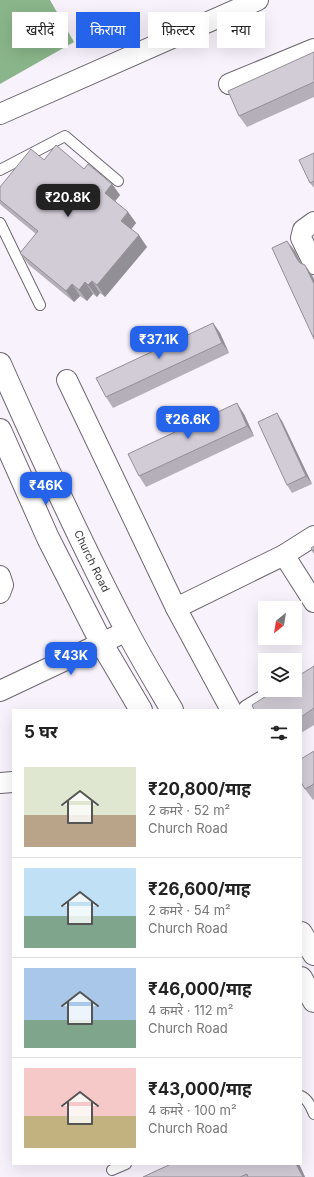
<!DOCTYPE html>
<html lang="hi">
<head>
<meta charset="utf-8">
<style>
	:root { --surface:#fff; --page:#f6f6f6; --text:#222; --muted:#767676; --line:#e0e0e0; --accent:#2563eb }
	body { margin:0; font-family:Inter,"Noto Sans Devanagari",sans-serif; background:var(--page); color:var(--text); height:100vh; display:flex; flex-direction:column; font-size:15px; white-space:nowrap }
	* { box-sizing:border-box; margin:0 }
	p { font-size:13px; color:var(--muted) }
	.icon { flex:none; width:22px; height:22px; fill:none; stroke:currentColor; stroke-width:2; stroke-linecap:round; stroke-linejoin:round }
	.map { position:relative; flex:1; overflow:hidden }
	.side { position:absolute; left:12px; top:709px; width:290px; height:456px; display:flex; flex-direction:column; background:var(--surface); border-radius:0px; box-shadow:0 4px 16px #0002 }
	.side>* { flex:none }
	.guide { position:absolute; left:12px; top:12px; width:290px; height:36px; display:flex; gap:8px }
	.needle { width:26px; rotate:210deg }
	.tools { position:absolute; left:258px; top:601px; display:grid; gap:8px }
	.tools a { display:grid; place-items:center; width:44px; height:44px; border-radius:0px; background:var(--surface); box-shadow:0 4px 16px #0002; font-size:20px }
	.price { position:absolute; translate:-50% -34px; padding:0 9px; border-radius:8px; background:var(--accent); color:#fff; font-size:13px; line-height:26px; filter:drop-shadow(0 1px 2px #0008) }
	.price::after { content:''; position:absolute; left:50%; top:24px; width:12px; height:9px; margin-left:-6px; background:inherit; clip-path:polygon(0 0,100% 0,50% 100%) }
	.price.active { background:#222; color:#fff }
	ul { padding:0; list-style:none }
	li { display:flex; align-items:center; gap:12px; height:100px; padding:0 12px }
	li+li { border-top:1px solid var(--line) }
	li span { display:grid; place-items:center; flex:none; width:112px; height:80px; border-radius:0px; color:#555 }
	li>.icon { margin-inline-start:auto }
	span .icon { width:48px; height:48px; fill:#fffc; stroke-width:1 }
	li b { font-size:17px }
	h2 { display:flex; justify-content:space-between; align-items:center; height:48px; padding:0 12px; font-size:17px }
	.tag { padding:0 14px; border-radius:0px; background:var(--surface); box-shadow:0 4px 16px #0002; font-size:14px; line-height:36px }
	.tag.active { background:var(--accent); color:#fff }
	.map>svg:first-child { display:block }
</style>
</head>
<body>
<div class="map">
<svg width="314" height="1177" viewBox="0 0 314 1177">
	<rect width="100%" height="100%" fill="#f8f2fd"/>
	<polygon fill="#8ab58a" points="0,0 50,0 74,42 0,84"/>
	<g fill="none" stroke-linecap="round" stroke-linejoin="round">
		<g stroke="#6c6770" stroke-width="12">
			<g id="lane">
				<polyline points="0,170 65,136 118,181"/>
				<polyline points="0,223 40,305"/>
				<path d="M 301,1096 C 308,1099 311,1107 314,1114"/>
				<polyline points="112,1170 126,1164"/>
			</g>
		</g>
		<g stroke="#6c6770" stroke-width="22">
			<g id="street">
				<polyline points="229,84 314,49"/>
				<polyline points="0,114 258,0"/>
				<polyline points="314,222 303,230 301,238 314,264"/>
				<polyline points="67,380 176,608 231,710"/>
				<polyline points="284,555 314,602"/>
				<polyline points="0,576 3,585 0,593"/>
				<polyline points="176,608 284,555 314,536"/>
				<polyline points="0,691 127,631"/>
				<polyline points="248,710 281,690"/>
				<polyline points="0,783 13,782"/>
			</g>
		</g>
		<g stroke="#6c6770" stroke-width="24">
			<g id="secondary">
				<path d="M 0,364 C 40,454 81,544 127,631 C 141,658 157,684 172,710"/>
				<polyline points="0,430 48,538 102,644 141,710"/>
				<polyline points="301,933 314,954"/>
				<polyline points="301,978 314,1001"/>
			</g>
		</g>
		<use href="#lane" stroke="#fff" stroke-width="10"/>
		<use href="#street" stroke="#fff" stroke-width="20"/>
		<use href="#secondary" stroke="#fff" stroke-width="22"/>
	</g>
	<g fill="#b5afb9">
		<polygon points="314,52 314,97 247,127 239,116"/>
		<polygon points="314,153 314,188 310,183"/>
		<polygon points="44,160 84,169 112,184 120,195 115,201 128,212 136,223 131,229 147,247 105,297 100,293 97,297 93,294 87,301 80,296 74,302 29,265 20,253 36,234 2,206 0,204 0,187"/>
		<polygon points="213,323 220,333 229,353 113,408 106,397"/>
		<polygon points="244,414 254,436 146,487 139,476"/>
		<polygon points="282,421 312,484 292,493 287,485"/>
		<polygon points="314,666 314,725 301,733 301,710"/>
		<polygon points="314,751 314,799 313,800 305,789"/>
		<polygon points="171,1164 299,1164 305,1177 143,1177"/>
	</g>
	<g fill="#938f96">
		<polygon points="112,184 120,195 113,204 105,193"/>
		<polygon points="128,212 136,223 129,232 121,221"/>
		<polygon points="139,235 147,247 105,297 97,285"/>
		<polygon points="287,241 295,251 304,269 297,259"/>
		<polygon points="305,265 312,275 314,279 314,284"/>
		<polygon points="92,281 100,293 97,297 88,285"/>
		<polygon points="85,282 93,294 87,301 79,290"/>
		<polygon points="72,284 80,296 74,302 66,291"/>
		<polygon points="213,323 220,333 229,353 222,343"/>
		<polygon points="237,403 244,414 254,436 247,426"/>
		<polygon points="277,413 282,421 312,484 306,476"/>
		<polygon points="296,1164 299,1164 305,1177 303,1177"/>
	</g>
	<g fill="#d2ccd7" stroke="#938f96">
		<polygon points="314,52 314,82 239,116 228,91"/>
		<polygon points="56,145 84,169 88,164 112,184 105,193 128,212 121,221 139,235 97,285 92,281 88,285 85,282 79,290 72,284 66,291 20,253 38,231 0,200 0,187 31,149 44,160"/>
		<polygon points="314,153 314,181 310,183 299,160"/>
		<polygon points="287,241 297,259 300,263 305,265 314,284 314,339 272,248"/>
		<polygon points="213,323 222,343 106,397 96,378"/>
		<polygon points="237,403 247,426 139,476 128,454"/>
		<polygon points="277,413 306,476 287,485 258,422"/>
		<polygon points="314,546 314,553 311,548"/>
		<polygon points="314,666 314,708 301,717 301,710 254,710 252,705 276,690 295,690 295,678"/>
		<polygon points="314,751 314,784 305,789 301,782 301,759"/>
		<polygon points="171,1164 296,1164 303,1177 248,1177 247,1174 240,1177 143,1177"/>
	</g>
	<g text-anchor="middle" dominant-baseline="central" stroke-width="3.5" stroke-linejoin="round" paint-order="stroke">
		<g font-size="11" fill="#38363a" stroke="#fff">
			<text transform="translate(92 561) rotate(64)">Church Road</text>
		</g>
	</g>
</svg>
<div class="tools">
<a><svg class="needle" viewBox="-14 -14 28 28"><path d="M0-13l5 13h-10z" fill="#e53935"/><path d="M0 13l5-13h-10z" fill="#767676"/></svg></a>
<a><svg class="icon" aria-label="layers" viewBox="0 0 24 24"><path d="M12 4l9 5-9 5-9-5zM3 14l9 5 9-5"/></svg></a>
</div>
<b class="price active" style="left:68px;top:218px">₹20.8K</b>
<b class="price" style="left:159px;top:360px">₹37.1K</b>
<b class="price" style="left:188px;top:440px">₹26.6K</b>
<b class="price" style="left:46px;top:506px">₹46K</b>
<b class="price" style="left:71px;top:676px">₹43K</b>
<div class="guide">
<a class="tag">खरीदें</a>
<a class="tag active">किराया</a>
<a class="tag">फ़िल्टर</a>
<a class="tag">नया</a>
</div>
<section class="side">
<h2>5 घर<svg class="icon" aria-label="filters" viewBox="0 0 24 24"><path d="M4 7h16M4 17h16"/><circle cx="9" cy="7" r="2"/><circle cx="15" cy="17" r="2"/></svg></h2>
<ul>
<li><span style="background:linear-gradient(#dfe7d0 60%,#b9a48a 0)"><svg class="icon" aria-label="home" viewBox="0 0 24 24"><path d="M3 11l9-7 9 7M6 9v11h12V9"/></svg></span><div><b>₹20,800/माह</b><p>2 कमरे · 52 m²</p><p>Church Road</p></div></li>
<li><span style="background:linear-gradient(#bfe0f5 60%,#7fa58c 0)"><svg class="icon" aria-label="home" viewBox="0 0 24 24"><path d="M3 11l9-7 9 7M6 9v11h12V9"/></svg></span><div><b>₹26,600/माह</b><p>2 कमरे · 54 m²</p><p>Church Road</p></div></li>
<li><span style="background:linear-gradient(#a9c7e8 65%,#7fa58c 0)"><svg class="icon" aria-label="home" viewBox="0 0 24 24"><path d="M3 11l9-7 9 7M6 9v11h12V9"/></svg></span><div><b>₹46,000/माह</b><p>4 कमरे · 112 m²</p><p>Church Road</p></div></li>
<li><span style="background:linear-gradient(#f6c9c9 60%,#c2b280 0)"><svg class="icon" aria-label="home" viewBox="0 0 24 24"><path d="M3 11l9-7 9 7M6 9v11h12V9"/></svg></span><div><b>₹43,000/माह</b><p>4 कमरे · 100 m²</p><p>Church Road</p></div></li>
</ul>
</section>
</div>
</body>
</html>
